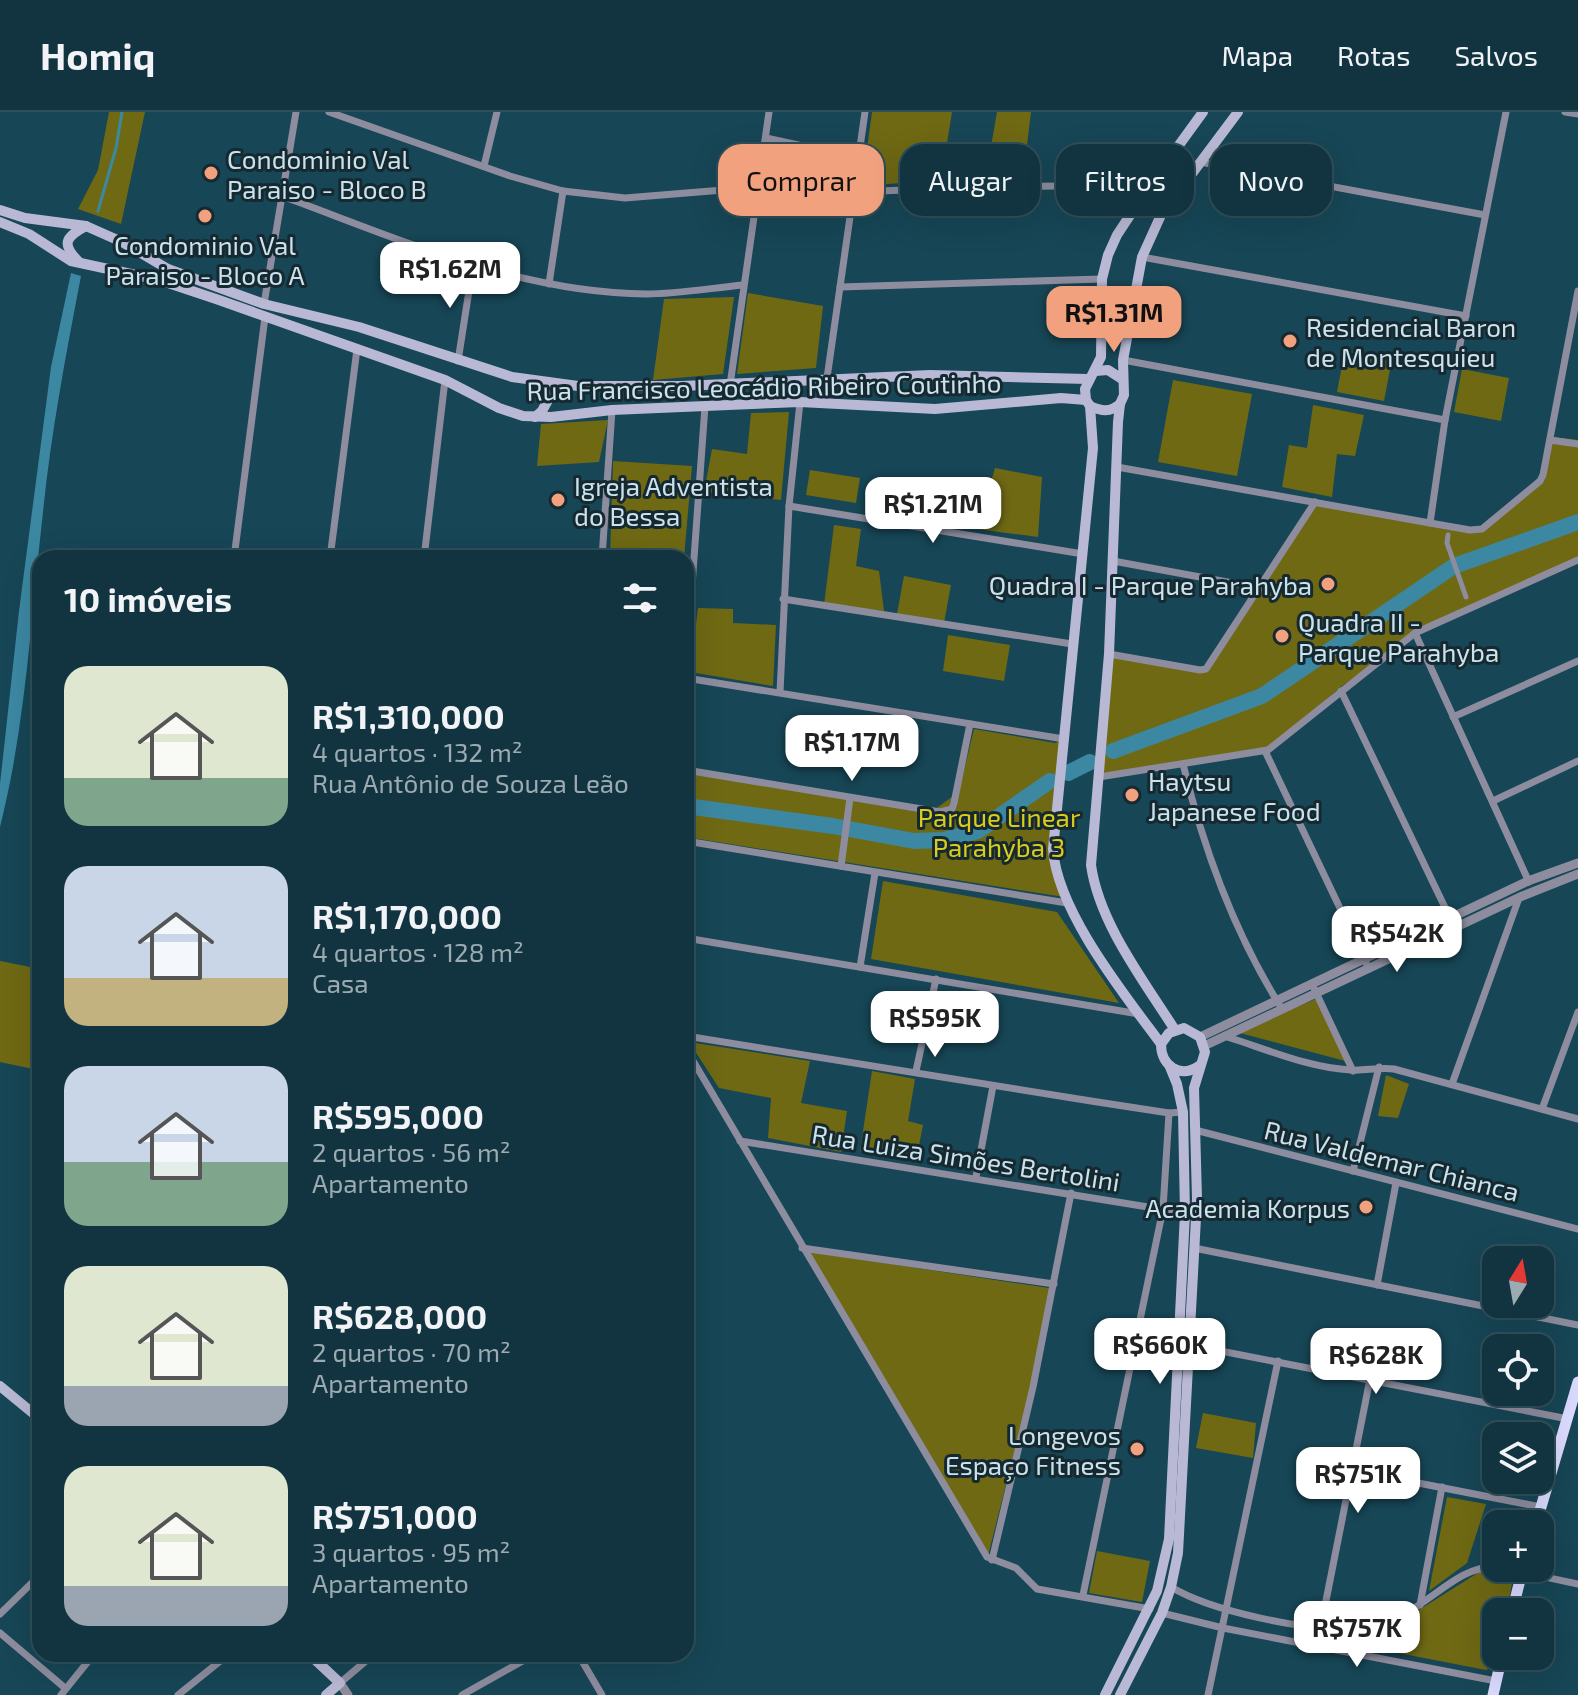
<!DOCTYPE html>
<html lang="pt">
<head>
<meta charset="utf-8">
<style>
	:root { --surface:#113440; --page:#1e3f4b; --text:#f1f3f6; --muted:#9caab1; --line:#304f59; --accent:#f1a17d }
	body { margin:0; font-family:"Exo 2",sans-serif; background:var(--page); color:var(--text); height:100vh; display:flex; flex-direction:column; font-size:30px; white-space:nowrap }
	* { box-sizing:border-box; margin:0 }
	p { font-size:26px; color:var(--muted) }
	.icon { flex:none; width:44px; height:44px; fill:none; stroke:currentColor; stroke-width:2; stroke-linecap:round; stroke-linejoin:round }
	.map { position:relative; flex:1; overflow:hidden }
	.panel { position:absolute; left:32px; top:438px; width:662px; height:1112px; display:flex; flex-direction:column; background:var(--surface); border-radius:24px; box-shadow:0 8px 32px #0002,0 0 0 2px var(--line) }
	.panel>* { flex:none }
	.guide { position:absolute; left:718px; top:32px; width:740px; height:72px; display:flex; gap:16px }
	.needle { width:52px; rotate:11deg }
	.fabs { position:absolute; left:1482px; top:1134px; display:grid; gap:16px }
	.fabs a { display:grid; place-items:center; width:72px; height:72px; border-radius:16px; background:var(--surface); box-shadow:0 8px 32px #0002,0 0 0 2px var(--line); font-size:40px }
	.price { position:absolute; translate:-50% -68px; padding:0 18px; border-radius:16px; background:#fff; color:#222; font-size:26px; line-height:52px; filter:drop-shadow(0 2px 4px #0008) }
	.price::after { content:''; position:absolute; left:50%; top:48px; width:24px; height:18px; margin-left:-12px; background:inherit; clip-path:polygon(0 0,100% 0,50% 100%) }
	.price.on { background:var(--accent); color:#111 }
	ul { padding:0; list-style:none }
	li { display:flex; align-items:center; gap:24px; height:200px; padding:0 32px }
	li span { display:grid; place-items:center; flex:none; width:224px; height:160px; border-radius:24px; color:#555 }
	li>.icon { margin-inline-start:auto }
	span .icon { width:96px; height:96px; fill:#fffc; stroke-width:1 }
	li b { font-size:34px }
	h2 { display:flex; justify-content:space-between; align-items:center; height:96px; padding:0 32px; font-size:34px }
	.tag { padding:0 28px; border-radius:24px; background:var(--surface); box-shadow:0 8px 32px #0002,0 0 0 2px var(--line); font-size:28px; line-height:72px }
	.tag.on { background:var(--accent); color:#111 }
	header { display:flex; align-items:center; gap:48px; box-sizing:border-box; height:112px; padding:0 40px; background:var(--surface); border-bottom:2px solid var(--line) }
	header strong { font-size:38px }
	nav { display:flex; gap:44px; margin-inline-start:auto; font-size:28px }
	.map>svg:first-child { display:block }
</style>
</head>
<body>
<header>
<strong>Homiq</strong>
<nav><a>Mapa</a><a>Rotas</a><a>Salvos</a></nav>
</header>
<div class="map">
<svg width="1578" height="1583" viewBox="0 0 1578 1583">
	<rect width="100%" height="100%" fill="#174656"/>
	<g fill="#6f6914">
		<polygon points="109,0 145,0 121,112 78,97 98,58"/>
		<polygon points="872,0 952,0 941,68 862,74"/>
		<polygon points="997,0 1031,0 1023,66 985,69"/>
		<polygon points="748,181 823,194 816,256 737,262"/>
		<polygon points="734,185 723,262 653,268 664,187"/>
		<polygon points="1345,238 1392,247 1384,289 1337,280"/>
		<polygon points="1462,257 1509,266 1501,309 1454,300"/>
		<polygon points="1173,268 1252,282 1237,364 1158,350"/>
		<polygon points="1313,293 1364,303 1355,344 1337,342 1332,385 1282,375 1289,333 1307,336"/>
		<polygon points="789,300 781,388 704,380 712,337 747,342 751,301"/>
		<polygon points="608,308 599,350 537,354 541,312"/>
		<polygon points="1553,325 1578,328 1578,449 1418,521 1342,574 1267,638 1100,663 1109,543 1207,560 1317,389 1483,420 1545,367"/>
		<polygon points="613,349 692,354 684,446 610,446"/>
		<polygon points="995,356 1042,365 1038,425 977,417"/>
		<polygon points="810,358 860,366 856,391 806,383"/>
		<polygon points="834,413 861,417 856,454 879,459 884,499 824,493"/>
		<polygon points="904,464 951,473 943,516 896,507"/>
		<polygon points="698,496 733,497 733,511 776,513 773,574 690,560"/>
		<polygon points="948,523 1010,533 1004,569 943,559"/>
		<polygon points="974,617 1055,631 1064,627 1053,737 1064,785 686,725 686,656 935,697 959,680"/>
		<polygon points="883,769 1057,800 1119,891 871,847"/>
		<polygon points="0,849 40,857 40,961 38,958 0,950"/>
		<polygon points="1316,887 1349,950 1236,920"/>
		<polygon points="689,930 810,949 801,991 847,999 841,1040 768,1026 771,986 719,976"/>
		<polygon points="872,959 915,967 908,1009 923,1013 916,1049 860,1039"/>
		<polygon points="1386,963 1409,972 1398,1006 1378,1004"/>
		<polygon points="805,1139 1055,1177 988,1444"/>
		<polygon points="1203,1301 1256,1311 1253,1346 1196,1336"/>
		<polygon points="1447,1385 1486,1392 1467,1451 1429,1479"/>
		<polygon points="1097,1439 1150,1449 1142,1490 1089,1481"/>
		<polygon points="1481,1459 1513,1465 1510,1483 1496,1500 1492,1535 1496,1553 1486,1558 1347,1531 1341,1528 1342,1523 1383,1517 1411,1503"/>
	</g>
	<path fill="#3c88a3" d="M 71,161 L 81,164 C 66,242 51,321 43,400 C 31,505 26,612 0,715 L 0,672 L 19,499 L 51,255 Z"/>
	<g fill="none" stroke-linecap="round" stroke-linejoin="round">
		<polyline stroke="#3c88a3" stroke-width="3" points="98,99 116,36 122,0"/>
		<g stroke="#3c88a3" stroke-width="16">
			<polyline points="1113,639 1262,584 1454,454 1578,410"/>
			<polyline points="1068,661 1090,650"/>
			<polyline points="686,694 833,714 914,729 944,728 978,719 1050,669"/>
		</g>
		<polyline stroke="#8d8d9f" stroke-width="5" points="1448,423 1447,431 1466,485"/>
		<g stroke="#8d8d9f" stroke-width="7">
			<polyline points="329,0 510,64 563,79 625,86 760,75"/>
			<polyline points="1565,0 1578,2"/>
			<polyline points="766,26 858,46"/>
			<polyline points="1200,50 1485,103"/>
			<polyline points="484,54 497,0"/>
			<polyline points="854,80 982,75 1150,73"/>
			<path d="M 282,84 C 399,127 519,181 646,182 C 678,182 711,176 743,173"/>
			<polyline points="1142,145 1466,204"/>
			<polyline points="549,172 563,79"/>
			<polyline points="840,175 1102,167"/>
			<polyline points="264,192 296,0"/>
			<polyline points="1123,248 1445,308"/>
			<polyline points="458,249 473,153"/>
			<polyline points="827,266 865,0"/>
			<polyline points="730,273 769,0"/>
			<polyline points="1550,328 1578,332"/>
			<polyline points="1117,355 1430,411 1470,418 1482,417 1540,369 1543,363 1578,179"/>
			<polyline points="789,394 1083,442"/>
			<polyline points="1430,411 1445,308 1506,0"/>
			<polyline points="234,446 265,205"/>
			<polyline points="330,446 357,237"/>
			<polyline points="424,446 445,268"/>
			<polyline points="602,446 612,298"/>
			<polyline points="1113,449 1260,476"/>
			<polyline points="783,487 1072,532"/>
			<polyline points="1415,521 1529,770"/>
			<polyline points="1109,542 1200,558 1206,557 1315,390"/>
			<polyline points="686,557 705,294"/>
			<polyline points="686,566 1064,627"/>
			<polyline points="1341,579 1451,808"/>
			<polyline points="780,580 789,394 800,290"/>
			<polyline points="1453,605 1578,549"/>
			<polyline points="1265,639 1369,857"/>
			<path d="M 1183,652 C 1204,739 1234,821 1282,897"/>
			<polyline points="686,658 940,700 952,697 954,691 970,612"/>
			<polyline points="1099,665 1268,638 1415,521 1578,448"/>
			<polyline points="1493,689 1578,649"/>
			<polyline points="686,729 1067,791"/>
			<polyline points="841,754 850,686"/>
			<polyline points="686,826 1139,902"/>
			<polyline points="860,855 875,761"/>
			<polyline points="1312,872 1353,959"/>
			<polyline points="686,924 1091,989 1169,1001 1183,1000"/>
			<path d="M 1224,924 C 1264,936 1308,956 1351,958 C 1365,959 1379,955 1394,957 L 1578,1007"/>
			<polyline points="686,937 987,1445 1016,1456 1037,1477 1150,1497"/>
			<polyline points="916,959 936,867"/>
			<polyline points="1452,972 1519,786"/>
			<polyline points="1542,997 1578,900"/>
			<polyline points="1195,1018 1578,1117"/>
			<polyline points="740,1029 1185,1101"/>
			<polyline points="1353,1059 1379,955"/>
			<polyline points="976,1065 993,974"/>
			<polyline points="802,1136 1054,1172"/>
			<polyline points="1194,1136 1578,1213"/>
			<polyline points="1377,1173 1396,1071"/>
			<polyline points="1190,1233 1568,1307"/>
			<polyline points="1352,1358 1541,1395"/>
			<polyline points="992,1448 1033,1275 1071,1081"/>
			<polyline points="1503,1456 1578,1472"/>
			<path d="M 1171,1475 C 1211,1499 1304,1519 1351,1516 C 1369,1515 1387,1510 1404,1502 C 1434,1487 1462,1453 1496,1455"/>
			<polyline points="1083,1483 1163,1097 1169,1001"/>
			<polyline points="1420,1493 1442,1375"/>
			<polyline points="1162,1501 1223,1516 1496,1569"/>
			<polyline points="0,1502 40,1463"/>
			<polyline points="0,1521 65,1576"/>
			<polyline points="1317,1534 1370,1267"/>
			<polyline points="578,1542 602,1583"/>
			<polyline points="340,1571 374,1542"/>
			<polyline points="61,1583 94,1542"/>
			<polyline points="178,1583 229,1542"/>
			<polyline points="462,1583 535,1542"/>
			<polyline points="1208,1583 1278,1249"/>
		</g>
		<g stroke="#8d8d9f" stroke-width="9">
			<polyline points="1200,925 1528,769 1578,751"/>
			<polyline points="1204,934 1520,785 1578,762"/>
			<polyline points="340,1571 348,1583"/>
		</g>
		<g stroke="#b9b9d5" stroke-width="10">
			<polyline points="0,98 25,106 86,114 122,130 168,157 264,192 359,215 512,265 578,274 682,274 930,263 1088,267"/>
			<polyline points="0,110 29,122 71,149 159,168 216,187 445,268 499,296 523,304 551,305 612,298 800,290 935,297 1061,286 1086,288"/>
			<path d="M 79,150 C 61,132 65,125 86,114"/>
			<polyline points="1095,259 1108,258 1122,267"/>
			<path d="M 1090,294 C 1101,299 1110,301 1120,292"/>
			<polyline points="535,305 542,299 548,288 541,270"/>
			<path d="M 1175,918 C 1144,869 1099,811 1091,753 L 1109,542 L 1118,310 L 1120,292 L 1124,283 L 1123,248 L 1142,145 L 1161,103 L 1238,0"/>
			<path d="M 1199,954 C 1180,967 1161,954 1161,932 C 1124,882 1057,799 1053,737 L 1093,336 L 1090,294 L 1086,288 L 1085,277 L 1101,245 L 1102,167 L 1108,143 L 1117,123 L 1150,73 L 1203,0"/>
			<polyline points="0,1274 40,1307"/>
			<polyline points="309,1542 340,1571 326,1583"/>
			<polyline points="1105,1583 1157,1479 1169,1427 1185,1101 1183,1000 1177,972 1170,955"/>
			<polyline points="1120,1583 1162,1501 1171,1475 1178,1441 1197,1087 1194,976 1205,940 1200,925 1184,916 1169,921 1161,932"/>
		</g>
		<g stroke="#dadafe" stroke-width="11">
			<polyline points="1536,1412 1578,1270"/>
			<polyline points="1512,1500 1523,1456"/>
			<polyline points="1493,1583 1502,1544"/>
		</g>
	</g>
	<g fill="#f1a17d" stroke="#162931" stroke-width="3">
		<circle cx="211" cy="61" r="8"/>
		<circle cx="205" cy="104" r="8"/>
		<circle cx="1290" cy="229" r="8"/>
		<circle cx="558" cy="388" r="8"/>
		<circle cx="1328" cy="472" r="8"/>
		<circle cx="1282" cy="524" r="8"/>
		<circle cx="1132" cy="683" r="8"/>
		<circle cx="1366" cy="1095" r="8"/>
		<circle cx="1137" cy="1337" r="8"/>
	</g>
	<g text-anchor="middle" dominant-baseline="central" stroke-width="6" stroke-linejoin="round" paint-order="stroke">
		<g font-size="26" fill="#cae2ec" stroke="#162931" text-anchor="start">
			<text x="227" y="46">Condominio Val<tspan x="227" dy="30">Paraiso - Bloco B</tspan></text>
			<text x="205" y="132" text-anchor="middle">Condominio Val<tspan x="205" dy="30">Paraiso - Bloco A</tspan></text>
			<text x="1306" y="214">Residencial Baron<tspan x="1306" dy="30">de Montesquieu</tspan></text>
			<text x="574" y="373">Igreja Adventista<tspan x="574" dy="30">do Bessa</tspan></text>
			<text x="1312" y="472" text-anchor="end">Quadra I - Parque Parahyba</text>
			<text x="1298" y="509">Quadra II -<tspan x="1298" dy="30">Parque Parahyba</tspan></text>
			<text x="1148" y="668">Haytsu<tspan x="1148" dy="30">Japanese Food</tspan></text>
			<text x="1350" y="1095" text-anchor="end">Academia Korpus</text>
			<text x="1121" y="1322" text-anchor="end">Longevos<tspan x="1121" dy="30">Espaço Fitness</tspan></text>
		</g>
		<g font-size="26" fill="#cae2ec" stroke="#162931">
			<text transform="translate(764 274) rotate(-1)">Rua Francisco Leocádio Ribeiro Coutinho</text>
			<text transform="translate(966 1045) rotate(9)">Rua Luiza Simões Bertolini</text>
			<text transform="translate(1392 1048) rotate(14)">Rua Valdemar Chianca</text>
		</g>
		<g font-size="26" fill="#d9cd1b" stroke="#162931">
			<text x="999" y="704">Parque Linear<tspan x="999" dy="30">Parahyba 3</tspan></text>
		</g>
	</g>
</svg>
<div class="fabs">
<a><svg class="needle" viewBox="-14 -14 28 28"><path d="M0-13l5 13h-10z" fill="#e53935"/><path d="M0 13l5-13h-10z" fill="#9caab1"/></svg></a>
<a><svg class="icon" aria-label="locate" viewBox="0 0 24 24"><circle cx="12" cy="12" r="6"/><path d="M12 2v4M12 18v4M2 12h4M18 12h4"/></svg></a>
<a><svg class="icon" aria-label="layers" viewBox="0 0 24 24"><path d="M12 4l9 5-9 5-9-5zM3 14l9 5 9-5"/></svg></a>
<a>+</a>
<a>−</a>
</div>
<b class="price" style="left:450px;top:198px">R$1.62M</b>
<b class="price on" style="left:1114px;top:242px">R$1.31M</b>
<b class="price" style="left:933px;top:433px">R$1.21M</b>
<b class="price" style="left:852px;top:671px">R$1.17M</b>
<b class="price" style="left:1397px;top:862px">R$542K</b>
<b class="price" style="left:935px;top:947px">R$595K</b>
<b class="price" style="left:1160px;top:1274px">R$660K</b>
<b class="price" style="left:1376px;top:1284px">R$628K</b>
<b class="price" style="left:1358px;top:1403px">R$751K</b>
<b class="price" style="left:1357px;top:1557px">R$757K</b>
<div class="guide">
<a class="tag on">Comprar</a>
<a class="tag">Alugar</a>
<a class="tag">Filtros</a>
<a class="tag">Novo</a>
</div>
<section class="panel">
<h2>10 imóveis<svg class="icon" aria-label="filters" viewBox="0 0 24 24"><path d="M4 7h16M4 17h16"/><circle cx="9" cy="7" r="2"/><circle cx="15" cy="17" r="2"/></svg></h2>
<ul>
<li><span style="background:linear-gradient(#dfe7d0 70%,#7fa58c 0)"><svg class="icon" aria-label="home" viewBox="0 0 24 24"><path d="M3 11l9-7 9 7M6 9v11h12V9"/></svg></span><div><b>R$1,310,000</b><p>4 quartos · 132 m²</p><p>Rua Antônio de Souza Leão</p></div></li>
<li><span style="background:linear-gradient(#c9d6e8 70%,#c2b280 0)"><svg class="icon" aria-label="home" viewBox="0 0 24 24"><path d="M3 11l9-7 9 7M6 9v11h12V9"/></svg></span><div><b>R$1,170,000</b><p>4 quartos · 128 m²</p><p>Casa</p></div></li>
<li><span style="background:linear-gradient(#c9d6e8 60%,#7fa58c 0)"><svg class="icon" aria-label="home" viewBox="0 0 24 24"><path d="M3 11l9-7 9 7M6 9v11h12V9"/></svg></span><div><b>R$595,000</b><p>2 quartos · 56 m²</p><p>Apartamento</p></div></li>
<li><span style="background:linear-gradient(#dfe7d0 75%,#9aa5b1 0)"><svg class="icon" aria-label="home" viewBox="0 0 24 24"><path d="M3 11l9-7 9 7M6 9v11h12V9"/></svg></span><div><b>R$628,000</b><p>2 quartos · 70 m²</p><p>Apartamento</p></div></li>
<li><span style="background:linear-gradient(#dfe7d0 75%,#9aa5b1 0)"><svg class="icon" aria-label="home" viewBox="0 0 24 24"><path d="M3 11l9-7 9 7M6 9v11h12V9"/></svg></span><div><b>R$751,000</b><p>3 quartos · 95 m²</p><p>Apartamento</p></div></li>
</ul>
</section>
</div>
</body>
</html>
